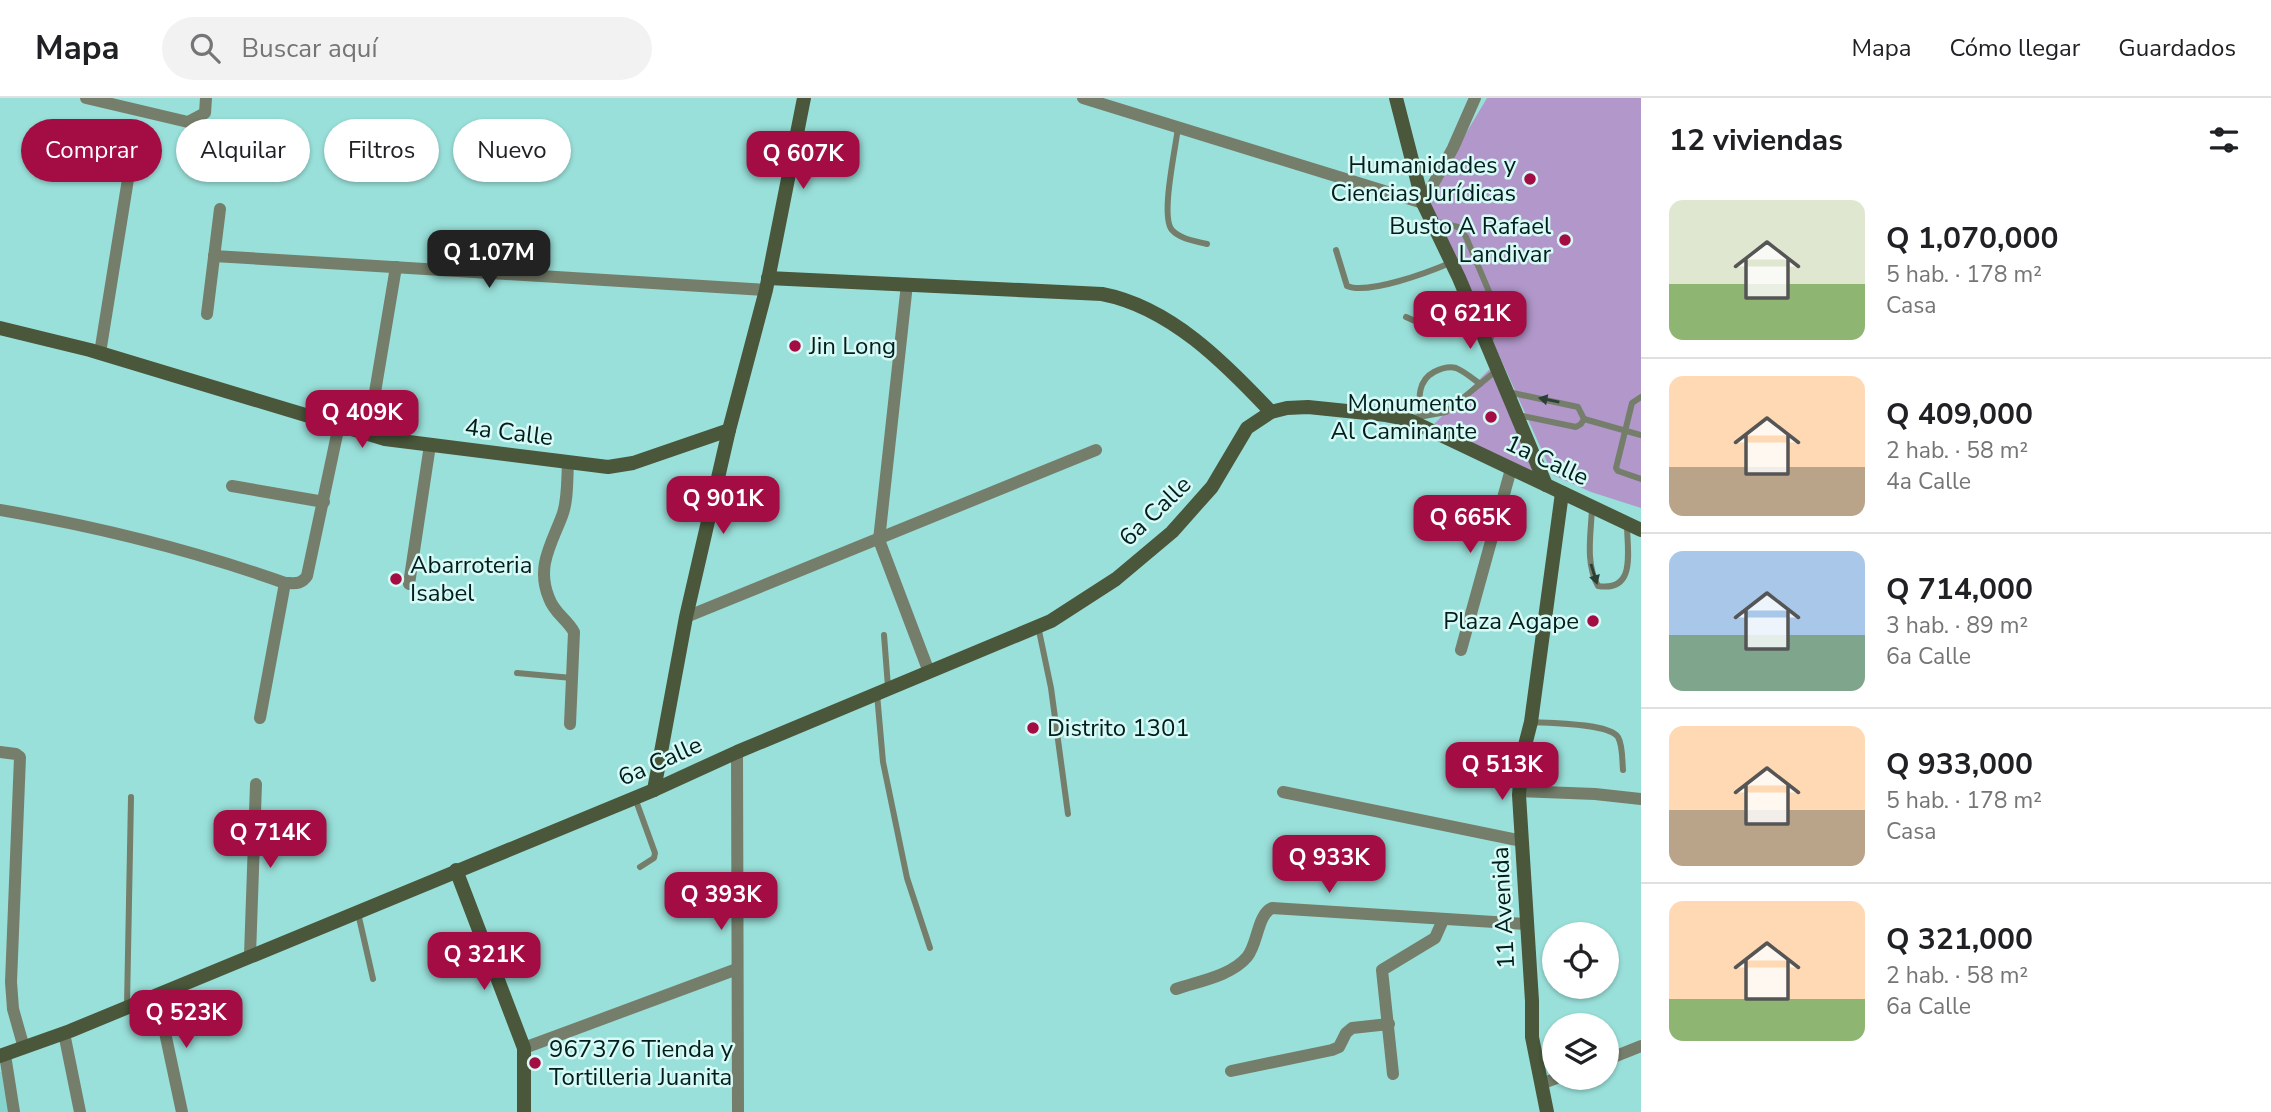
<!DOCTYPE html>
<html lang="es">
<head>
<meta charset="utf-8">
<style>
	:root { --surface:#fff; --page:#f2f2f2; --text:#202124; --muted:#757577; --line:#e0e0e0; --accent:#a40c44 }
	body { margin:0; font-family:"Nunito Sans",sans-serif; background:var(--page); color:var(--text); height:100vh; display:flex; flex-direction:column; font-size:26px; white-space:nowrap }
	* { box-sizing:border-box; margin:0 }
	p { font-size:23px; color:var(--muted) }
	.icon { flex:none; width:38px; height:38px; fill:none; stroke:currentColor; stroke-width:2; stroke-linecap:round; stroke-linejoin:round }
	.map { position:relative; flex:1; overflow:hidden }
	.drawer { display:flex; flex-direction:column; background:var(--surface); width:630px }
	.drawer>* { flex:none }
	.banner { position:absolute; left:21px; top:21px; width:665px; height:63px; display:flex; gap:14px }
	.buttons { position:absolute; left:1542px; top:824px; display:grid; gap:14px }
	.buttons a { display:grid; place-items:center; width:77px; height:77px; border-radius:50%; background:var(--surface); box-shadow:0 2px 5px #0004; font-size:35px }
	.price { position:absolute; translate:-50% -60px; padding:0 16px; border-radius:14px; background:var(--accent); color:#fff; font-size:23px; line-height:46px; filter:drop-shadow(0 2px 4px #0008) }
	.price::after { content:''; position:absolute; left:50%; top:42px; width:21px; height:16px; margin-left:-10px; background:inherit; clip-path:polygon(0 0,100% 0,50% 100%) }
	.price.current { background:#222; color:#fff }
	ul { padding:0; list-style:none }
	li { display:flex; align-items:center; gap:21px; height:175px; padding:0 28px }
	li+li { border-top:2px solid var(--line) }
	li span { display:grid; place-items:center; flex:none; width:196px; height:140px; border-radius:14px; color:#555 }
	li>.icon { margin-inline-start:auto }
	span .icon { width:84px; height:84px; fill:#fffc; stroke-width:1 }
	li b { font-size:30px }
	h2 { display:flex; justify-content:space-between; align-items:center; height:84px; padding:0 28px; font-size:30px }
	.tag { padding:0 24px; border-radius:32px; background:var(--surface); box-shadow:0 2px 5px #0004; font-size:24px; line-height:63px }
	.tag.current { background:var(--accent); color:#fff }
	header { display:flex; align-items:center; gap:42px; box-sizing:border-box; height:98px; padding:0 35px; background:var(--surface); border-bottom:2px solid var(--line) }
	header strong { font-size:33px }
	nav { display:flex; gap:38px; margin-inline-start:auto; font-size:24px }
	.search { width:490px; height:63px; background:var(--page); display:flex; align-items:center; gap:18px; box-sizing:border-box; padding:0 24px; border-radius:38px; color:var(--muted); font-size:26px }
	main { display:flex; flex:1; min-height:0 }
	.map>svg:first-child { display:block }
</style>
</head>
<body>
<header>
<strong>Mapa</strong>
<div class="search"><svg class="icon" aria-label="search" viewBox="0 0 24 24"><circle cx="10" cy="10" r="6"/><path d="M15 15l6 6"/></svg>Buscar aquí</div>
<nav><a>Mapa</a><a>Cómo llegar</a><a>Guardados</a></nav>
</header>
<main>
<div class="map">
<svg width="1641" height="1014" viewBox="0 0 1641 1014">
	<rect width="100%" height="100%" fill="#9ae0da"/>
	<polygon fill="#85d5ce" points="0,974 2,974 9,1014 0,1014"/>
	<g fill="#b297ca">
		<polygon points="1487,0 1641,0 1641,410 1591,394 1553,377 1431,106 1456,52"/>
		<polygon points="1494,267 1540,381 1432,328"/>
	</g>
	<g fill="none" stroke-linecap="round" stroke-linejoin="round">
		<g stroke="#757e6a" stroke-width="6">
			<path d="M 1178,29 C 1176,49 1160,119 1172,132 C 1180,141 1195,143 1207,146"/>
			<polyline points="1433,123 1458,129 1466,139 1495,208 1497,227 1488,246"/>
			<path d="M 1336,152 L 1347,188 C 1368,197 1429,174 1450,165"/>
			<path d="M 1406,219 C 1432,232 1450,228 1478,227"/>
			<polyline points="1508,294 1578,309 1584,321"/>
			<polyline points="1641,299 1632,305 1616,370 1618,373 1641,381"/>
			<polyline points="1518,317 1576,329 1581,326 1584,321"/>
			<path d="M 1420,319 C 1419,301 1417,283 1434,274 C 1440,271 1449,268 1456,270 C 1464,273 1473,281 1480,286"/>
			<polyline points="1413,320 1446,314 1497,272"/>
			<polyline points="1584,321 1641,337"/>
			<path d="M 1592,410 C 1591,436 1585,465 1598,488 C 1637,494 1627,453 1627,426"/>
			<polyline points="1038,528 1051,590 1068,716"/>
			<polyline points="884,537 888,589"/>
			<polyline points="517,575 572,580"/>
			<polyline points="877,596 883,664 907,780 930,850"/>
			<path d="M 1531,624 C 1548,625 1609,625 1618,639 C 1623,648 1622,662 1623,672"/>
			<polyline points="635,700 655,755 654,760 640,769"/>
			<polyline points="358,815 373,881"/>
			<polyline points="127,907 131,699"/>
		</g>
		<g stroke="#757e6a" stroke-width="12">
			<polyline points="86,0 188,24 205,15 206,0"/>
			<polyline points="1083,0 1423,105 1453,50 1475,0"/>
			<polyline points="214,158 766,192"/>
			<polyline points="907,186 879,442 929,574"/>
			<polyline points="207,216 220,111"/>
			<polyline points="100,255 129,75"/>
			<polyline points="368,336 396,169"/>
			<path d="M 568,365 C 567,381 568,403 562,418 C 551,447 536,469 549,500 C 554,515 567,521 574,534 L 570,626"/>
			<polyline points="232,388 324,404"/>
			<path d="M 0,412 C 94,428 195,453 285,485 C 295,485 301,487 307,478 L 339,327"/>
			<polyline points="409,486 430,347"/>
			<polyline points="686,519 1096,352"/>
			<polyline points="1461,552 1511,371"/>
			<polyline points="260,620 285,485"/>
			<polyline points="0,654 16,656 20,659 11,884 13,911 24,950"/>
			<polyline points="737,654 738,1014"/>
			<polyline points="1519,693 1595,696 1641,701"/>
			<polyline points="1283,694 1522,743"/>
			<polyline points="250,857 256,686"/>
			<path d="M 1176,891 C 1199,883 1231,878 1247,859 C 1258,846 1257,817 1272,810 L 1526,826"/>
			<polyline points="157,897 182,1014"/>
			<polyline points="64,935 80,1014"/>
			<polyline points="524,950 737,871"/>
			<polyline points="5,957 14,1014"/>
			<polyline points="1606,962 1641,948"/>
			<polyline points="1231,973 1332,952 1339,949 1346,935 1352,930 1389,926"/>
			<polyline points="1393,976 1382,872 1435,840 1443,822"/>
			<polyline points="1541,986 1557,980"/>
		</g>
		<g stroke="#4a573a" stroke-width="14">
			<polyline points="1396,0 1423,105 1459,180 1546,387"/>
			<path d="M 768,180 L 1102,196 C 1170,209 1225,265 1271,314"/>
			<polyline points="0,230 90,252 385,341 608,369 633,365 729,332"/>
			<polyline points="654,692 686,519 729,332 766,192 804,0"/>
			<polyline points="456,772 524,950 524,1014"/>
			<polyline points="0,958 70,933 654,692 737,654 1051,523 1116,481 1172,434 1212,389 1247,330 1271,314 1287,310 1308,309 1386,317 1407,321 1641,432"/>
			<polyline points="1547,1014 1532,939 1532,903 1519,697 1522,659 1531,624 1562,395"/>
		</g>
	</g>
	<defs><path id="oneway-solid" d="M-6-.8H1V-3.2L6.5 0L1 3.2V.8H-6Z" transform="scale(1.75)"/></defs>
	<g fill="#2a4037">
		<use href="#oneway-solid" transform="translate(1549 302) rotate(-169)"/>
		<use href="#oneway-solid" transform="translate(1594 476) rotate(73)"/>
	</g>
	<g fill="#a40c44" stroke="#d8faf6" stroke-width="2.5">
		<circle cx="1530" cy="81" r="7"/>
		<circle cx="1565" cy="142" r="7"/>
		<circle cx="795" cy="248" r="7"/>
		<circle cx="1491" cy="319" r="7"/>
		<circle cx="396" cy="481" r="7"/>
		<circle cx="1593" cy="523" r="7"/>
		<circle cx="1033" cy="630" r="7"/>
		<circle cx="535" cy="965" r="7"/>
	</g>
	<g text-anchor="middle" dominant-baseline="central" stroke-width="5" stroke-linejoin="round" paint-order="stroke">
		<g font-size="24" fill="#011e1c" stroke="#d8faf6" text-anchor="end">
			<text x="1516" y="67">Humanidades y<tspan x="1516" dy="28">Ciencias Jurídicas</tspan></text>
			<text x="1551" y="128">Busto A Rafael<tspan x="1551" dy="28">Landivar</tspan></text>
			<text x="809" y="248" text-anchor="start">Jin Long</text>
			<text x="1477" y="305">Monumento<tspan x="1477" dy="28">Al Caminante</tspan></text>
			<text x="410" y="467" text-anchor="start">Abarroteria<tspan x="410" dy="28">Isabel</tspan></text>
			<text x="1579" y="523">Plaza Agape</text>
			<text x="1047" y="630" text-anchor="start">Distrito 1301</text>
			<text x="549" y="951" text-anchor="start">967376 Tienda y<tspan x="549" dy="28">Tortilleria Juanita</tspan></text>
		</g>
		<g font-size="24" fill="#011e1c" stroke="#d8faf6">
			<text transform="translate(509 334) rotate(7)">4a Calle</text>
			<text transform="translate(1547 362) rotate(25)">1a Calle</text>
			<text transform="translate(1155 413) rotate(-44)">6a Calle</text>
			<text transform="translate(660 663) rotate(-24)">6a Calle</text>
			<text transform="translate(1503 810) rotate(-93)">11 Avenida</text>
		</g>
	</g>
</svg>
<div class="buttons">
<a><svg class="icon" aria-label="locate" viewBox="0 0 24 24"><circle cx="12" cy="12" r="6"/><path d="M12 2v4M12 18v4M2 12h4M18 12h4"/></svg></a>
<a><svg class="icon" aria-label="layers" viewBox="0 0 24 24"><path d="M12 4l9 5-9 5-9-5zM3 14l9 5 9-5"/></svg></a>
</div>
<b class="price" style="left:803px;top:93px">Q 607K</b>
<b class="price current" style="left:489px;top:192px">Q 1.07M</b>
<b class="price" style="left:1470px;top:253px">Q 621K</b>
<b class="price" style="left:362px;top:352px">Q 409K</b>
<b class="price" style="left:723px;top:438px">Q 901K</b>
<b class="price" style="left:1470px;top:457px">Q 665K</b>
<b class="price" style="left:1502px;top:704px">Q 513K</b>
<b class="price" style="left:270px;top:772px">Q 714K</b>
<b class="price" style="left:1329px;top:797px">Q 933K</b>
<b class="price" style="left:721px;top:834px">Q 393K</b>
<b class="price" style="left:484px;top:894px">Q 321K</b>
<b class="price" style="left:186px;top:952px">Q 523K</b>
<div class="banner">
<a class="tag current">Comprar</a>
<a class="tag">Alquilar</a>
<a class="tag">Filtros</a>
<a class="tag">Nuevo</a>
</div>
</div>
<section class="drawer">
<h2>12 viviendas<svg class="icon" aria-label="filters" viewBox="0 0 24 24"><path d="M4 7h16M4 17h16"/><circle cx="9" cy="7" r="2"/><circle cx="15" cy="17" r="2"/></svg></h2>
<ul>
<li><span style="background:linear-gradient(#dfe7d0 60%,#8fb573 0)"><svg class="icon" aria-label="home" viewBox="0 0 24 24"><path d="M3 11l9-7 9 7M6 9v11h12V9"/></svg></span><div><b>Q 1,070,000</b><p>5 hab. · 178 m²</p><p>Casa</p></div></li>
<li><span style="background:linear-gradient(#ffd9b3 65%,#b9a48a 0)"><svg class="icon" aria-label="home" viewBox="0 0 24 24"><path d="M3 11l9-7 9 7M6 9v11h12V9"/></svg></span><div><b>Q 409,000</b><p>2 hab. · 58 m²</p><p>4a Calle</p></div></li>
<li><span style="background:linear-gradient(#a9c7e8 60%,#7fa58c 0)"><svg class="icon" aria-label="home" viewBox="0 0 24 24"><path d="M3 11l9-7 9 7M6 9v11h12V9"/></svg></span><div><b>Q 714,000</b><p>3 hab. · 89 m²</p><p>6a Calle</p></div></li>
<li><span style="background:linear-gradient(#ffd9b3 60%,#b9a48a 0)"><svg class="icon" aria-label="home" viewBox="0 0 24 24"><path d="M3 11l9-7 9 7M6 9v11h12V9"/></svg></span><div><b>Q 933,000</b><p>5 hab. · 178 m²</p><p>Casa</p></div></li>
<li><span style="background:linear-gradient(#ffd9b3 70%,#8fb573 0)"><svg class="icon" aria-label="home" viewBox="0 0 24 24"><path d="M3 11l9-7 9 7M6 9v11h12V9"/></svg></span><div><b>Q 321,000</b><p>2 hab. · 58 m²</p><p>6a Calle</p></div></li>
</ul>
</section>
</main>
</body>
</html>
